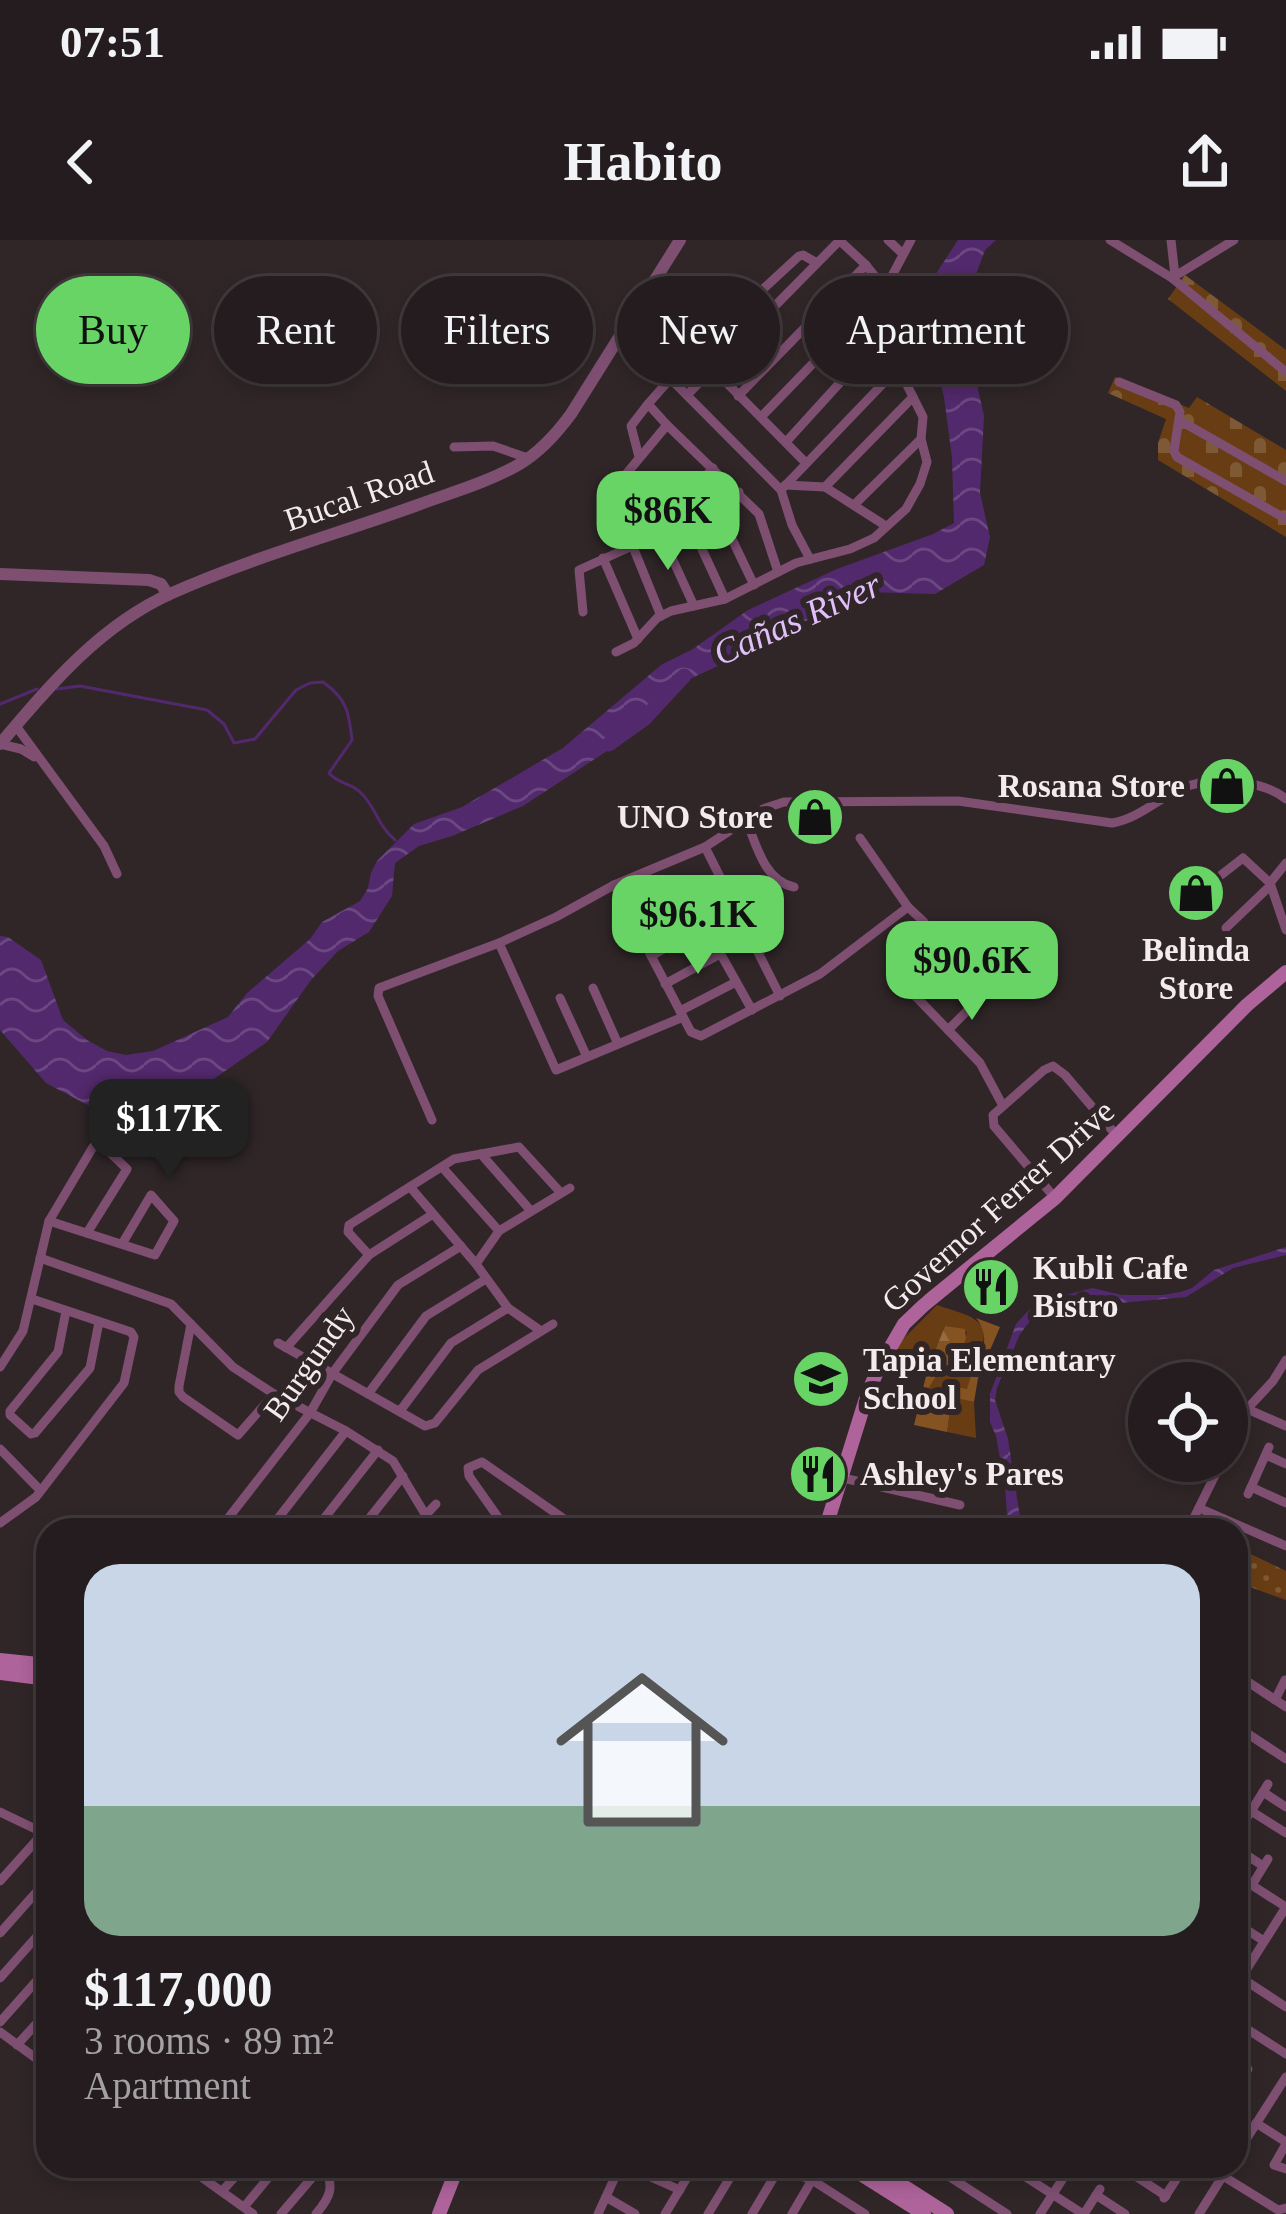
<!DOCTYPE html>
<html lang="en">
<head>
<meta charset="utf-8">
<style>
	:root { --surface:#241c1e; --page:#30292b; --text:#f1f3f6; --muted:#a3a1a4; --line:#413a3c; --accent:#68d465 }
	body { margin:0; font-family:"Times New Roman",serif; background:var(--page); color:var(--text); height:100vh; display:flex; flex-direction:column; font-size:45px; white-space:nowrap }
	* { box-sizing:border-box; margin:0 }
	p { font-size:39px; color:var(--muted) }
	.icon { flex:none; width:66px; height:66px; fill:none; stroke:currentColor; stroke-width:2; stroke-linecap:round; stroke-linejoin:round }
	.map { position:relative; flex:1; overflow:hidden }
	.drawer { position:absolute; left:36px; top:1278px; width:1212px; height:660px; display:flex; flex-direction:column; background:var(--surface); border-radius:36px; box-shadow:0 6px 18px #0003,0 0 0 3px var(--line) }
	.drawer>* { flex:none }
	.banner { position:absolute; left:36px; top:36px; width:1215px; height:108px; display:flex; gap:24px }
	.fabs { position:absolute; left:1128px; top:1122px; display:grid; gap:24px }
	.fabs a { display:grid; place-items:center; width:120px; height:120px; border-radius:50%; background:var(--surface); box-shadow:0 6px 18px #0003,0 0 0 3px var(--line); font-size:60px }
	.price { position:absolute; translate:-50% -102px; padding:0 27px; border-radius:24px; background:var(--accent); color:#111; font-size:39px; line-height:78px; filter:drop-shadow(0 3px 6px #0008) }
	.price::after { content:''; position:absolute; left:50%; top:72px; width:36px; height:27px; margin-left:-18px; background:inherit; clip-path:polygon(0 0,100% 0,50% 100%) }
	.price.on { background:#222; color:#fff }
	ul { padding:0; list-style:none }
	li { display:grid; align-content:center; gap:24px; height:636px; padding:0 48px }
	li span { display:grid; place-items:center; height:372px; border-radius:36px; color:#555 }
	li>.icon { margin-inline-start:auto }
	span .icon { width:216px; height:216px; fill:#fffc; stroke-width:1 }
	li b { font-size:51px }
	.chip { padding:0 42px; border-radius:54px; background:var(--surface); box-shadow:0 6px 18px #0003,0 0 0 3px var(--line); font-size:42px; line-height:108px }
	.chip.on { background:var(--accent); color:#111 }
	.status { display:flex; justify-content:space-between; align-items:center; height:84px; padding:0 60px; background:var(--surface); direction:ltr }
	.status svg { height:33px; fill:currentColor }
	header { display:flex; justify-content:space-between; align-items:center; height:156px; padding:0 48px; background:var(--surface); font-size:54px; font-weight:700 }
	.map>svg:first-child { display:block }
</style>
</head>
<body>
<div class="status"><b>07:51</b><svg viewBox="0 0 49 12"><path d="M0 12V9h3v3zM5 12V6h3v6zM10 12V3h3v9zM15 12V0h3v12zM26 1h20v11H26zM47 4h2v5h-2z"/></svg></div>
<header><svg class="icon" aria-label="back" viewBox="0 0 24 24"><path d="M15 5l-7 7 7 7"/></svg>Habito<svg class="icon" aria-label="share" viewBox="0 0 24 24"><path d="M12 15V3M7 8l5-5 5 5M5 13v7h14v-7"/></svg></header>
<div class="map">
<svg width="1286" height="1974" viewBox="0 0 1286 1974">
	<defs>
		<pattern id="forest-firs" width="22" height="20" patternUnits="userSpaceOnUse" patternTransform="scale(3)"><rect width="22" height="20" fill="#855222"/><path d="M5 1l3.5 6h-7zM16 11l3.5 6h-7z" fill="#976b42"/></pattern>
		<pattern id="cemetery-stones" width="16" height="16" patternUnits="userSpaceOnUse" patternTransform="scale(3)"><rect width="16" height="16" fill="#683d14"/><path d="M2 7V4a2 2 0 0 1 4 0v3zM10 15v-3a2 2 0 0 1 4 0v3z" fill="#7e5936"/></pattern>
		<pattern id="park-dots" width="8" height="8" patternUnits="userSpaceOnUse" patternTransform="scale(3)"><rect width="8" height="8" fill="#683d14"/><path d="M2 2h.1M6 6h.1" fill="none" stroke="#7e5936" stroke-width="1.8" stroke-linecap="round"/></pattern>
		<pattern id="water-waves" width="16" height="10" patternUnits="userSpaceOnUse" patternTransform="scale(3)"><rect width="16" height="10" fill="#52296c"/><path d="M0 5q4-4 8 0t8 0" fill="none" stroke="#6b4881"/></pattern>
	</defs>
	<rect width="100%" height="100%" fill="#302628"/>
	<g fill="#683d14">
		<path d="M 937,1065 C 968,1076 998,1078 977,1118 L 963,1122 L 959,1118 L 967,1092 L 945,1086 L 928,1128 L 891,1115 L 904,1098 Z"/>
		<polygon points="940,1130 972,1136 967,1150 947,1156 974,1162 976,1198 947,1192 950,1171 938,1169 926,1158 928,1147"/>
	</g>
	<path fill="url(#forest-firs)" d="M 976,1078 L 1000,1087 L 978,1138 L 974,1162 L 946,1156 L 949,1146 L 967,1149 L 971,1136 L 940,1130 L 929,1147 L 926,1158 L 940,1160 L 939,1169 L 950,1171 L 947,1192 L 914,1185 L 928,1128 L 945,1086 L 965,1089 L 966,1098 L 959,1118 L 963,1122 C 988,1119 989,1094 976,1078 Z"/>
	<g fill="url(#cemetery-stones)">
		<polygon points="1185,35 1286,110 1286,151 1168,59"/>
		<polygon points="1115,137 1189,168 1197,157 1286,210 1286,297 1158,220 1158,203 1166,179 1108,153"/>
	</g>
	<polygon fill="url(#park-dots)" points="1236,1307 1286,1331 1286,1360 1236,1342"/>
	<g fill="url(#water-waves)">
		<polygon points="958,0 996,0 985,10 959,80 964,115 975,136 984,176 980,253 990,297 984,325 935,354 863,352 823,371 772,401 668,449 610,509 523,566 452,596 419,606 395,623 392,656 369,692 338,711 311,740 267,802 189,856 116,880 46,843 0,790 0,696 8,697 41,720 63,780 87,800 107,811 126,815 153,811 228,777 247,753 310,699 322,682 360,661 368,648 371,633 377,621 414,584 462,567 563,508 661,425 693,409 748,370 837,329 933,294 954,283 952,218 944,157 935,120 928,46"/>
		<polygon points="1286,1007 1286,1015 1233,1028 1186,1057 1064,1068 1047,1071 1030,1081 1020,1094 997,1148 995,1160 1008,1199 1022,1290 1008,1290 1005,1245 996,1196 990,1182 990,1154 1016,1084 1027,1072 1041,1062 1092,1048 1122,1055 1163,1055 1180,1052 1192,1048 1214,1030"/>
	</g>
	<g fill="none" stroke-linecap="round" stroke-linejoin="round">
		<g stroke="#52296c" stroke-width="3">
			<path d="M 57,449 L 80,446 L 207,470 L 224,484 L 234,503 L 255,499 L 296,450 L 310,443 L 323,442 C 347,459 349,472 352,500 L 329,533 C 339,545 351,542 361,553 C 376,567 377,585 395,600"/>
			<polyline points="0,464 37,449"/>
		</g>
		<polyline stroke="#52296c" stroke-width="15" points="609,504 644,479 684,436"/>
		<g stroke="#7e4f71" stroke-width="9">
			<polyline points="888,0 903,14"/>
			<polyline points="1110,0 1172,38 1286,132"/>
			<polyline points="1171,0 1175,36"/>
			<polyline points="1172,38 1234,0"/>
			<polyline points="622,90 781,250 792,285 810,319"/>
			<polyline points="735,104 724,91 724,85 799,16 803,15 817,23"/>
			<polyline points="712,128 805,222"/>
			<polyline points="1119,142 1176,165 1180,172 1174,211 1177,217 1286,279"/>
			<polyline points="687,155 840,0"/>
			<polyline points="738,156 866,25"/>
			<polyline points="761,177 885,49 911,0"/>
			<polyline points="1179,180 1286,241"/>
			<polyline points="667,185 648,164 671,138"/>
			<polyline points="786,202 887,91"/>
			<polyline points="454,207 493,206 528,218"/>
			<polyline points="639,217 631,186 648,164"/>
			<polyline points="785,245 825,247 886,286"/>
			<polyline points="825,247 913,157"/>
			<polyline points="781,250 897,129"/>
			<polyline points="681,263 713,228"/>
			<polyline points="855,264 921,199"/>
			<polyline points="717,268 754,345"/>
			<polyline points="701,274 627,233 667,185 759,274 778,332"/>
			<polyline points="689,281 725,359"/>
			<polyline points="661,294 694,366"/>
			<polyline points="633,307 661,376"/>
			<polyline points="603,318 638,399"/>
			<polyline points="583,372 579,330 717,268 739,252"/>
			<polyline points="616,412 634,403 657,378 671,371 725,359 796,323 850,309 874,298 906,269 920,244 927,222 921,199 923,177 893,117 887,91 889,69 885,49 866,25 840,1"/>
			<polyline points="16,486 104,606 117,634"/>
			<polyline points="0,504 21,509 34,517"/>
			<path d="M 746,579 C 756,604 764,641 794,647"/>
			<polyline points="1286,623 1270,643 1286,690"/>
			<polyline points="614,645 691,792 701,796 820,734 908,667 860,598"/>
			<polyline points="1194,656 1243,618 1270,643"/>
			<polyline points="658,662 678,701"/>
			<polyline points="908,667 924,682"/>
			<polyline points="628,673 686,652 752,770"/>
			<polyline points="1226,688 1270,646"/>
			<polyline points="499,703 556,830 683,777"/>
			<polyline points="651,716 705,686"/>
			<polyline points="894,734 980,823 1003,866"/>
			<polyline points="665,744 720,714"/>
			<polyline points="593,748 618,804"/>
			<path d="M 780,756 L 705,607 L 763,569 L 784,562 L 958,561 L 1112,583 C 1142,578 1163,553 1191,545 C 1219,537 1264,541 1286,559"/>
			<polyline points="560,758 587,817"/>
			<polyline points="680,771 736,742"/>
			<polyline points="948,790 983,755 1025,734"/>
			<polyline points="432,880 378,756 379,748 499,703 556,677 614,645 705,607"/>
			<polyline points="481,914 531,971"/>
			<polyline points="442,927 499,991"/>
			<polyline points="411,948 476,1024 508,1068 541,1091"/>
			<polyline points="1055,958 994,886 993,875 1044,830 1053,826 1065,835 1117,896"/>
			<polyline points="49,981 155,1015 174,981 151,955 122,1004"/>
			<polyline points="369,1015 348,992 349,985 454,919 519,907 561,953"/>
			<polyline points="40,1018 171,1064 233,1127 274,1154 346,1191 393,1221 425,1274"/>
			<polyline points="476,1024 499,991 570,948"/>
			<polyline points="66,1071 58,1112 10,1171 10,1175 31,1194 35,1193 90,1128 99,1082"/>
			<polyline points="191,1084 179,1146 179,1152 183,1157 238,1195 274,1154"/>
			<polyline points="278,1103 425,1186 435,1183 478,1130 553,1084"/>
			<polyline points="286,1108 369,1015 433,974"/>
			<polyline points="0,1127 23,1091 49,981 93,907 102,905 127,929 87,993"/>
			<polyline points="368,1154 426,1076 486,1039"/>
			<polyline points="1247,1169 1286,1186"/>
			<polyline points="400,1171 451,1103 508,1068"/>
			<polyline points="0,1209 40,1250"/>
			<polyline points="1227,1210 1247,1169 1273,1141 1286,1120"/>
			<polyline points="1266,1215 1286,1224"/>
			<polyline points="843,1238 960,1265"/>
			<polyline points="1251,1247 1286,1263"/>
			<polyline points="1248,1254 1269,1207"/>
			<polyline points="1199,1268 1286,1306"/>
			<polyline points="0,1283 36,1257 124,1143 134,1097 131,1092 32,1059"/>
			<polyline points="219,1290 310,1173 332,1134 398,1045 461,1006"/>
			<polyline points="269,1290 346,1191"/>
			<polyline points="315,1290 378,1210"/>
			<polyline points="360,1290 403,1236"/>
			<polyline points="412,1290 436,1264"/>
			<polyline points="507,1290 469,1236 468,1228 482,1222 580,1290"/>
			<polyline points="1188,1290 1222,1221"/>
			<polyline points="48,1375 45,1385 48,1389"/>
			<polyline points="1236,1434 1286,1467"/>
			<polyline points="1275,1460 1285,1440"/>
			<polyline points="1236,1486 1286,1519"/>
			<polyline points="1236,1524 1237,1523"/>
			<polyline points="1263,1552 1286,1567"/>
			<polyline points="1251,1571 1286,1593"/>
			<polyline points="0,1572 48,1595"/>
			<polyline points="1248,1576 1268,1544"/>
			<polyline points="1236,1608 1263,1626"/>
			<polyline points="1236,1635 1286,1667"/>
			<polyline points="0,1641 44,1592"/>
			<polyline points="1252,1645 1268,1619"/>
			<polyline points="1236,1683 1264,1701"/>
			<polyline points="0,1693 48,1639"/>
			<polyline points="1240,1737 1286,1767"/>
			<polyline points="0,1738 48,1684"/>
			<polyline points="1241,1738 1286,1667"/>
			<polyline points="0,1782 48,1728"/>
			<polyline points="1236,1782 1286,1814"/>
			<polyline points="0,1792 48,1827"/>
			<polyline points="17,1805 48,1771"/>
			<polyline points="1236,1848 1248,1829"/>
			<polyline points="1256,1883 1286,1902"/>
			<polyline points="1286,1904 1274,1925 1286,1929"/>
			<polyline points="1236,1915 1286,1837"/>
			<polyline points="186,1926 253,1974"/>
			<polyline points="626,1926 680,1950"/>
			<polyline points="774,1926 812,1940 865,1974"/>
			<polyline points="933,1926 1007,1974"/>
			<polyline points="1009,1926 1083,1974"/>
			<polyline points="1120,1926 1166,1956"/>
			<polyline points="1161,1926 1178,1937"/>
			<polyline points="1223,1936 1278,1970 1286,1968"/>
			<polyline points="223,1950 245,1926"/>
			<polyline points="1096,1955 1125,1974"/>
			<polyline points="606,1957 635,1974"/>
			<polyline points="1164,1958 1181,1932"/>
			<polyline points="244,1967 278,1926"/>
			<polyline points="281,1974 322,1926"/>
			<path d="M 316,1974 C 331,1956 334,1948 325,1926"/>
			<polyline points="598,1974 620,1926"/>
			<polyline points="665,1974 694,1926"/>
			<polyline points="708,1974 737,1926"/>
			<polyline points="752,1974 780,1927"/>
			<polyline points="792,1974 812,1940"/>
			<polyline points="1040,1974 1071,1926"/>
			<polyline points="1084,1974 1100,1949"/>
			<polyline points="1199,1974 1229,1926"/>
		</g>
		<g stroke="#7e4f71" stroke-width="12">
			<polyline points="0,334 149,340 161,344 168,355"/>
			<path d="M 0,504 C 49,446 100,385 172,353 C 251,318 334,295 415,266 C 450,253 486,243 518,225 C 539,213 557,193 571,174 L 680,0"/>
		</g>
		<g stroke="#ae639a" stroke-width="14">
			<polyline points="825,1290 867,1155 879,1127 904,1084 925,1064 1055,958 1247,765 1286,732"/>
			<polyline points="0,1420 48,1425"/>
			<polyline points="0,1433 48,1439"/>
			<polyline points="848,1926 924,1974"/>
			<polyline points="872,1926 947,1974"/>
			<polyline points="439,1974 458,1926"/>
		</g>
	</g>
	<defs>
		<g id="shop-disc" transform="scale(3)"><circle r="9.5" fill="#68d465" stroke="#302628"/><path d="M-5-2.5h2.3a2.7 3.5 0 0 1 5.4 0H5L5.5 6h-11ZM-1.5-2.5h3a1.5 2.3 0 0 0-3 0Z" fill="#111"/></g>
		<g id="restaurant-disc" transform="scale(3)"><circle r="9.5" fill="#68d465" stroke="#302628"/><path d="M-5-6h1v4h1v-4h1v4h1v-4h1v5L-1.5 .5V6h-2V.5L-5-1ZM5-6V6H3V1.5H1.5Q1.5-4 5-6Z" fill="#111"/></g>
		<g id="school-disc" transform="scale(3)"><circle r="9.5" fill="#68d465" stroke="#302628"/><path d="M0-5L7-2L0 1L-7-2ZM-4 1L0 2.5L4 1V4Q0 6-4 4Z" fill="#111"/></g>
	</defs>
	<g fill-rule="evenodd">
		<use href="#shop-disc" x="1227" y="546"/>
		<use href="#shop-disc" x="815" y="577"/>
		<use href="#shop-disc" x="1196" y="653"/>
		<use href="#restaurant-disc" x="991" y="1047"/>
		<use href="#school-disc" x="821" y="1139"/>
		<use href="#restaurant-disc" x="818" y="1234"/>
	</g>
	<g text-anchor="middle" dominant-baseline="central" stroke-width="12" stroke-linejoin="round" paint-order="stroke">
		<g font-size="33" fill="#f3ebed" stroke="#302628">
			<text transform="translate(359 256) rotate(-19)">Bucal Road</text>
			<text transform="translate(998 966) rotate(-42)">Governor Ferrer Drive</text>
			<text transform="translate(309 1123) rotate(-55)">Burgundy</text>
		</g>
		<g font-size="33" font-weight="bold" fill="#f3ebed" stroke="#302628" text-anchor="start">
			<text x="1185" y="546" text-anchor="end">Rosana Store</text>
			<text x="773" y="577" text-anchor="end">UNO Store</text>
			<text x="1196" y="710" text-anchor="middle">Belinda<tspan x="1196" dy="38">Store</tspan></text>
			<text x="1033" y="1028">Kubli Cafe<tspan x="1033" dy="38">Bistro</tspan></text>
			<text x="863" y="1120">Tapia Elementary<tspan x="863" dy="38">School</tspan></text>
			<text x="860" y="1234">Ashley's Pares</text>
		</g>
		<g font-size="36" font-style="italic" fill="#e1bffa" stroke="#302628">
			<text transform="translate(797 379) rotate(-24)">Cañas River</text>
		</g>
	</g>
</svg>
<div class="fabs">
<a><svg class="icon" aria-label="locate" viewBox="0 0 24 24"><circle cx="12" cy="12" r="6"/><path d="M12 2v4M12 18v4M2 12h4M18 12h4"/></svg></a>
</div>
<b class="price" style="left:668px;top:333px">$86K</b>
<b class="price" style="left:698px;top:737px">$96.1K</b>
<b class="price" style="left:972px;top:783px">$90.6K</b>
<b class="price on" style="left:169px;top:941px">$117K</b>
<div class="banner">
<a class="chip on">Buy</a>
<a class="chip">Rent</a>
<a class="chip">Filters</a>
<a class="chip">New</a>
<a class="chip">Apartment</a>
</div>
<section class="drawer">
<ul>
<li><span style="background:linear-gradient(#c9d6e8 65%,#7fa58c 0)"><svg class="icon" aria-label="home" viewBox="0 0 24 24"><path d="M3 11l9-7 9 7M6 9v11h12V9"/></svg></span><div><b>$117,000</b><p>3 rooms · 89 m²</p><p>Apartment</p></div></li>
</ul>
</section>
</div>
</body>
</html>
